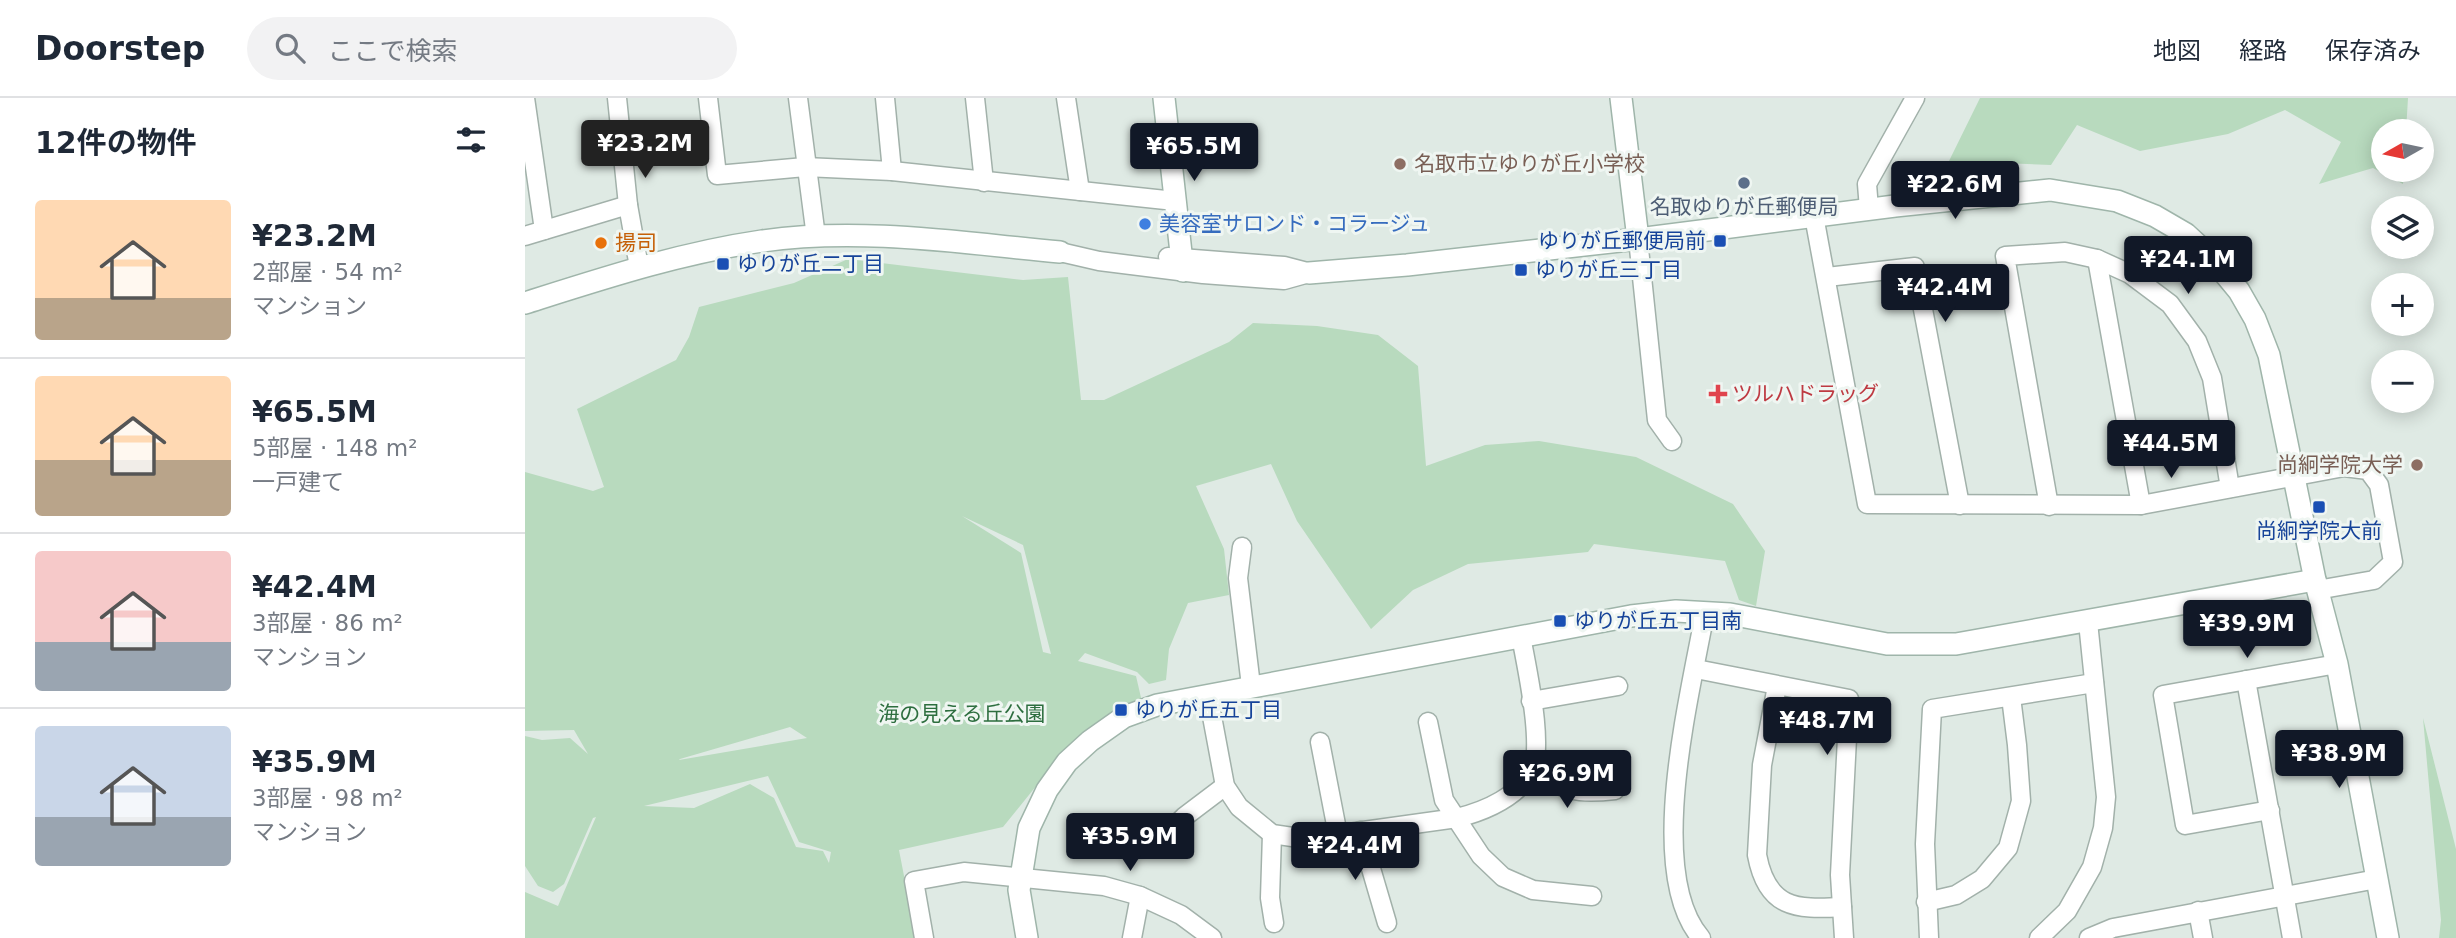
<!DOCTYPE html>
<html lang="ja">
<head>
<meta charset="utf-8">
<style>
	:root { --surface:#fff; --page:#f2f2f3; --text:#1f2937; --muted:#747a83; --line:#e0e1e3; --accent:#111827 }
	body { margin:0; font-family:"DejaVu Sans","Noto Sans JP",sans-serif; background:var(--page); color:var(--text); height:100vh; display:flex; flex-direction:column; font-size:26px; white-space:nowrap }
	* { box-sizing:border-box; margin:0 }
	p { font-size:23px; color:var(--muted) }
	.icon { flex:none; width:38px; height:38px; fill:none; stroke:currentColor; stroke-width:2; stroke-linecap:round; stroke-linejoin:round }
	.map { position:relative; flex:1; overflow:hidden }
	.details { display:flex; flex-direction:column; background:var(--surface); width:525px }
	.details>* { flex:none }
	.needle { width:46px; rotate:261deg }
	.buttons { position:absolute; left:1846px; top:21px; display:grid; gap:14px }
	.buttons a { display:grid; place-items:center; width:63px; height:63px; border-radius:50%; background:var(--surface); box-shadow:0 4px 18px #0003; font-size:35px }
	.price { position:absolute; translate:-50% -60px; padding:0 16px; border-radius:7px; background:var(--accent); color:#fff; font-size:23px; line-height:46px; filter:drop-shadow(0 2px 4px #0008) }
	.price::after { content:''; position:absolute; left:50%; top:42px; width:21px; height:16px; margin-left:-10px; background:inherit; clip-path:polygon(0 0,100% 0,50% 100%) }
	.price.on { background:#222; color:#fff }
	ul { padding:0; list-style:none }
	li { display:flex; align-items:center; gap:21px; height:175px; padding:0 35px }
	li+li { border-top:2px solid var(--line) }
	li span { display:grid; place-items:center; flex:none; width:196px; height:140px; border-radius:7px; color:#555 }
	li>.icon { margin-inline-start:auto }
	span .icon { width:84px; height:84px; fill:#fffc; stroke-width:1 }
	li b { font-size:30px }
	h2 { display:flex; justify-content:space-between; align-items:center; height:84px; padding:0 35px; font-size:30px }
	header { display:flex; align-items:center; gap:42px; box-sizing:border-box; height:98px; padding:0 35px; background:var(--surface); border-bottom:2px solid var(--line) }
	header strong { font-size:33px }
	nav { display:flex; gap:38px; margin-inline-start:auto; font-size:24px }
	.search { width:490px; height:63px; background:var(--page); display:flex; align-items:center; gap:18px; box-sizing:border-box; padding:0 24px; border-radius:38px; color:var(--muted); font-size:26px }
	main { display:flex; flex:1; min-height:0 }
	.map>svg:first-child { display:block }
</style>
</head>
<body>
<header>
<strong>Doorstep</strong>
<div class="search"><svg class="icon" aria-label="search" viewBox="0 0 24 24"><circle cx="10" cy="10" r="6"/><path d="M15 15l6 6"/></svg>ここで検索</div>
<nav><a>地図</a><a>経路</a><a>保存済み</a></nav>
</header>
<main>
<section class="details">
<h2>12件の物件<svg class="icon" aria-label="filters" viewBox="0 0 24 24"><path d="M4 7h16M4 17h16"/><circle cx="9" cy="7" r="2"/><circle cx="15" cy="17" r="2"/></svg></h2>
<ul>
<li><span style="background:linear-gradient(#ffd9b3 70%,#b9a48a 0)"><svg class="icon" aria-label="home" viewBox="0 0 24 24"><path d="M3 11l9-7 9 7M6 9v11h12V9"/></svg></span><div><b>¥23.2M</b><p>2部屋 · 54 m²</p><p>マンション</p></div></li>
<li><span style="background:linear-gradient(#ffd9b3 60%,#b9a48a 0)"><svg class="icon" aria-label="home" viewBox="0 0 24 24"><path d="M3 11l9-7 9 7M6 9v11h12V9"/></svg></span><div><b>¥65.5M</b><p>5部屋 · 148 m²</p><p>一戸建て</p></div></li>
<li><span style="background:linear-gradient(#f6c9c9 65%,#9aa5b1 0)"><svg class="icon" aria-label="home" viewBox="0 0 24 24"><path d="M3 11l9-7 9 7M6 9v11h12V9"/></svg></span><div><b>¥42.4M</b><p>3部屋 · 86 m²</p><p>マンション</p></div></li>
<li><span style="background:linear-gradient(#c9d6e8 65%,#9aa5b1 0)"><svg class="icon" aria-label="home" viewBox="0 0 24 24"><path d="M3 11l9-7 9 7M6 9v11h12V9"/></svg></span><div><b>¥35.9M</b><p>3部屋 · 98 m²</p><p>マンション</p></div></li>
</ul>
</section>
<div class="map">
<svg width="1931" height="840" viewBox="0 0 1931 840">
	<rect width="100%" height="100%" fill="#dfeae4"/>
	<g fill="#b8dabe" fill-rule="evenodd">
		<polygon points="1455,0 1883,0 1881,33 1858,33 1858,72 1879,72 1878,86 1848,70 1794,86 1816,44 1760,12 1703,36 1615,53 1552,27 1526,67 1424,63"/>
		<path d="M 323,161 L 498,182 L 543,179 L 556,302 L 579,302 L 704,244 L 728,225 L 792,228 L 853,237 L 893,268 L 901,368 L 960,347 L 1014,343 L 1111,359 L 1208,406 L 1240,453 L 1231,508 L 1214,502 L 1200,463 L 1069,446 L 1063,454 L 943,466 L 888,492 L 846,531 L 772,423 L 746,366 L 671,388 L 699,451 L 704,497 L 663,505 L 644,551 L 641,582 L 624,586 L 612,574 L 560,555 L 553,563 L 611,578 L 617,604 L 533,661 L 478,729 L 374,752 L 391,840 L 0,840 L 0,794 L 33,808 L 71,719 L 68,720 L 39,786 L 28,794 L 13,788 L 0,768 L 0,638 L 17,642 L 45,640 L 63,656 L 49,632 L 0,633 L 0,374 L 68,393 L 79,389 L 52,311 L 151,262 L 164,239 L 174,209 L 269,185 ZM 437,418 L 498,447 L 526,556 L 518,554 L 496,455 ZM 265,629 L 282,640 L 154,662 L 155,661 ZM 243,678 L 274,744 L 306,754 L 304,765 L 298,753 L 271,749 L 249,700 L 225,686 L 169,710 L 119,708 Z"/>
		<polygon points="1898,620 1931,751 1931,840 1914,840 1916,822"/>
	</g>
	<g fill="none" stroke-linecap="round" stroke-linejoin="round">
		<g stroke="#a2b1aa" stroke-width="21">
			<g id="street">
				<polyline points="0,0 19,132"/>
				<polyline points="92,0 103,107 114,169"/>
				<polyline points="183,0 192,77 280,69 367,73 650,103"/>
				<polyline points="273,0 291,139"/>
				<polyline points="360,0 367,73"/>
				<polyline points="450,0 459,84"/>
				<polyline points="541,0 555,93"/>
				<polyline points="1344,111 1342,86 1390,0"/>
				<polyline points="1289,118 1342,406 1616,407 1819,369 1843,372 1854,387 1868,464 1849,482 1792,492"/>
				<polyline points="0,138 103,107"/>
				<polyline points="1113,141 1132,322 1147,343"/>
				<polyline points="535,154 574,163 678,176 759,182 784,175"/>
				<polyline points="643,159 759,168 782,174"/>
				<polyline points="1572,161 1616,407"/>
				<polyline points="1302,179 1390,169 1435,407"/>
				<polyline points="1524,408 1480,158 1540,154 1572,161 1605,176 1645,206 1672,243 1687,280 1705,390"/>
				<polyline points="717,449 713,480 726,588"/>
				<polyline points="1171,571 1324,601 1315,777 1319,840"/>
				<polyline points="1721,582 1767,840"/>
				<path d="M 1252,588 L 1237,667 L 1232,757 C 1242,810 1270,812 1317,809"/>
				<path d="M 683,597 L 700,688 L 714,709 L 747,736 L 781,741 L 932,720 C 960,713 988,701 1005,677 C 1021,653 1001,567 996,538"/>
				<polyline points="1006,603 1093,588"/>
				<polyline points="903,624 919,702 956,758 978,779 1008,792 1067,798"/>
				<polyline points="795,644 813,737"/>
				<path d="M 1007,672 C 1041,692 1049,697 1090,692"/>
				<polyline points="1745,712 1660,727 1638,597 1812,566"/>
				<polyline points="835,733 862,825"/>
				<polyline points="642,736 659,719 700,688"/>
				<polyline points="747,736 745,800 749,825"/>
				<polyline points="1401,804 1431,797 1457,781 1483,750 1496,703 1492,647 1486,599"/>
				<polyline points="1673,813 1678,840"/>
				<polyline points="399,840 389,783 439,774 579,788 615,798 656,817 687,840"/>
				<polyline points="607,840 615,798"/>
				<path d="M 1176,840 C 1119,774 1166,594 1180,514"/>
				<polyline points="1404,840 1400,746 1407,611 1569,585"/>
				<polyline points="1514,840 1542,813 1567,769 1578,730 1581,699 1563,524"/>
				<polyline points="1564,840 1588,830 1852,781"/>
			</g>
		</g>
		<g stroke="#9fb5aa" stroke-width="24">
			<g id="secondary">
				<polyline points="639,0 658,173"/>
				<polyline points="1096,0 1113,141"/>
				<polyline points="784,175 882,167 1113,141 1370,108 1525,92 1592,103 1630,118 1661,136 1686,159 1714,193 1730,221 1744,257 1790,482 1812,566 1863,840"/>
				<path d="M 0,205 C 79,180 155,155 237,143 C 336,129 437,145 535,154"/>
				<polyline points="502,840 494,792 504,730 522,692 542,664 565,643 599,619 632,607 1106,518 1151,513 1205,516 1362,546 1431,546 1790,482"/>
			</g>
		</g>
		<use href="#street" stroke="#fff" stroke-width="18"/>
		<use href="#secondary" stroke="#fff" stroke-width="21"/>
	</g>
	<g fill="#8d6e63" stroke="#eff6f2" stroke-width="2.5">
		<circle cx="875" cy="66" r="7"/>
		<circle cx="1892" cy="367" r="7"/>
	</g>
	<circle fill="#5c6f8a" stroke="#eff6f2" stroke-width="2.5" cx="1219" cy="85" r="7"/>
	<circle fill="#3f7fe0" stroke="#eff6f2" stroke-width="2.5" cx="620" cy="126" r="7"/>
	<g fill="#1a4fb4" stroke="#eff6f2" stroke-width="2.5">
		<rect x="1188" y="136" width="14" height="14" rx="3.5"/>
		<rect x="191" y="159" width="14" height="14" rx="3.5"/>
		<rect x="989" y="165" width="14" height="14" rx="3.5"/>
		<rect x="1787" y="402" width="14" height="14" rx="3.5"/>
		<rect x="1028" y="516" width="14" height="14" rx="3.5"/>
		<rect x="589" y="605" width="14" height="14" rx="3.5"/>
	</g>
	<circle fill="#e8710a" stroke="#eff6f2" stroke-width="2.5" cx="76" cy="145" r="7"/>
	<path fill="#e0444e" stroke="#eff6f2" stroke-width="2.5" d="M1189.5 285.5h7v7h7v7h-7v7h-7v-7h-7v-7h7z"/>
	<g text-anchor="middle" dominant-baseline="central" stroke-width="6" stroke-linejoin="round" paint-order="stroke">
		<g font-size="21" fill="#785e54" stroke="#eff6f2" text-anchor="start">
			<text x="889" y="66">名取市立ゆりが丘小学校</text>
			<text x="1878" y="367" text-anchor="end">尚絅学院大学</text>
		</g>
		<g font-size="21" fill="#4e5e75" stroke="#eff6f2">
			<text x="1219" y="109">名取ゆりが丘郵便局</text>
		</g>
		<g font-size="21" fill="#366cbe" stroke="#eff6f2" text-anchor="start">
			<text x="634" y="126">美容室サロンド・コラージュ</text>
		</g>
		<g font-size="21" fill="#164399" stroke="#eff6f2" text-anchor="start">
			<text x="1181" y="143" text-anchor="end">ゆりが丘郵便局前</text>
			<text x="212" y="166">ゆりが丘二丁目</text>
			<text x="1010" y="172">ゆりが丘三丁目</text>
			<text x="1794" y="433" text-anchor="middle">尚絅学院大前</text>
			<text x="1049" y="523">ゆりが丘五丁目南</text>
			<text x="610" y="612">ゆりが丘五丁目</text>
		</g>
		<g font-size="21" fill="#c56008" stroke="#eff6f2" text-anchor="start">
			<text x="90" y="145">揚司</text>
		</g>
		<g font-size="21" fill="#be3a42" stroke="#eff6f2" text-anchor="start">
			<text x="1207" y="296">ツルハドラッグ</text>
		</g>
		<g font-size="21" fill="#2d6e3f" stroke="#eff6f2">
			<text x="437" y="616">海の見える丘公園</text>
		</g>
	</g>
</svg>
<div class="buttons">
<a><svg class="needle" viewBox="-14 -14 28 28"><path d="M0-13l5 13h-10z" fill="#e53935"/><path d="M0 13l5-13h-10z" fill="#747a83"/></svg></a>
<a><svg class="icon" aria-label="layers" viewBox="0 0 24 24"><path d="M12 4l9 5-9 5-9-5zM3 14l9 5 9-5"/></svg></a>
<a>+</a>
<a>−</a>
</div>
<b class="price on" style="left:120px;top:82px">¥23.2M</b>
<b class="price" style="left:669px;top:85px">¥65.5M</b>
<b class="price" style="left:1430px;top:123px">¥22.6M</b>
<b class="price" style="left:1663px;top:198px">¥24.1M</b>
<b class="price" style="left:1420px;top:226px">¥42.4M</b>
<b class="price" style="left:1646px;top:382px">¥44.5M</b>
<b class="price" style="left:1722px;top:562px">¥39.9M</b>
<b class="price" style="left:1302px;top:659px">¥48.7M</b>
<b class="price" style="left:1814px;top:692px">¥38.9M</b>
<b class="price" style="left:1042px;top:712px">¥26.9M</b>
<b class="price" style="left:605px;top:775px">¥35.9M</b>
<b class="price" style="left:830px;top:784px">¥24.4M</b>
</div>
</main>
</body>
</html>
